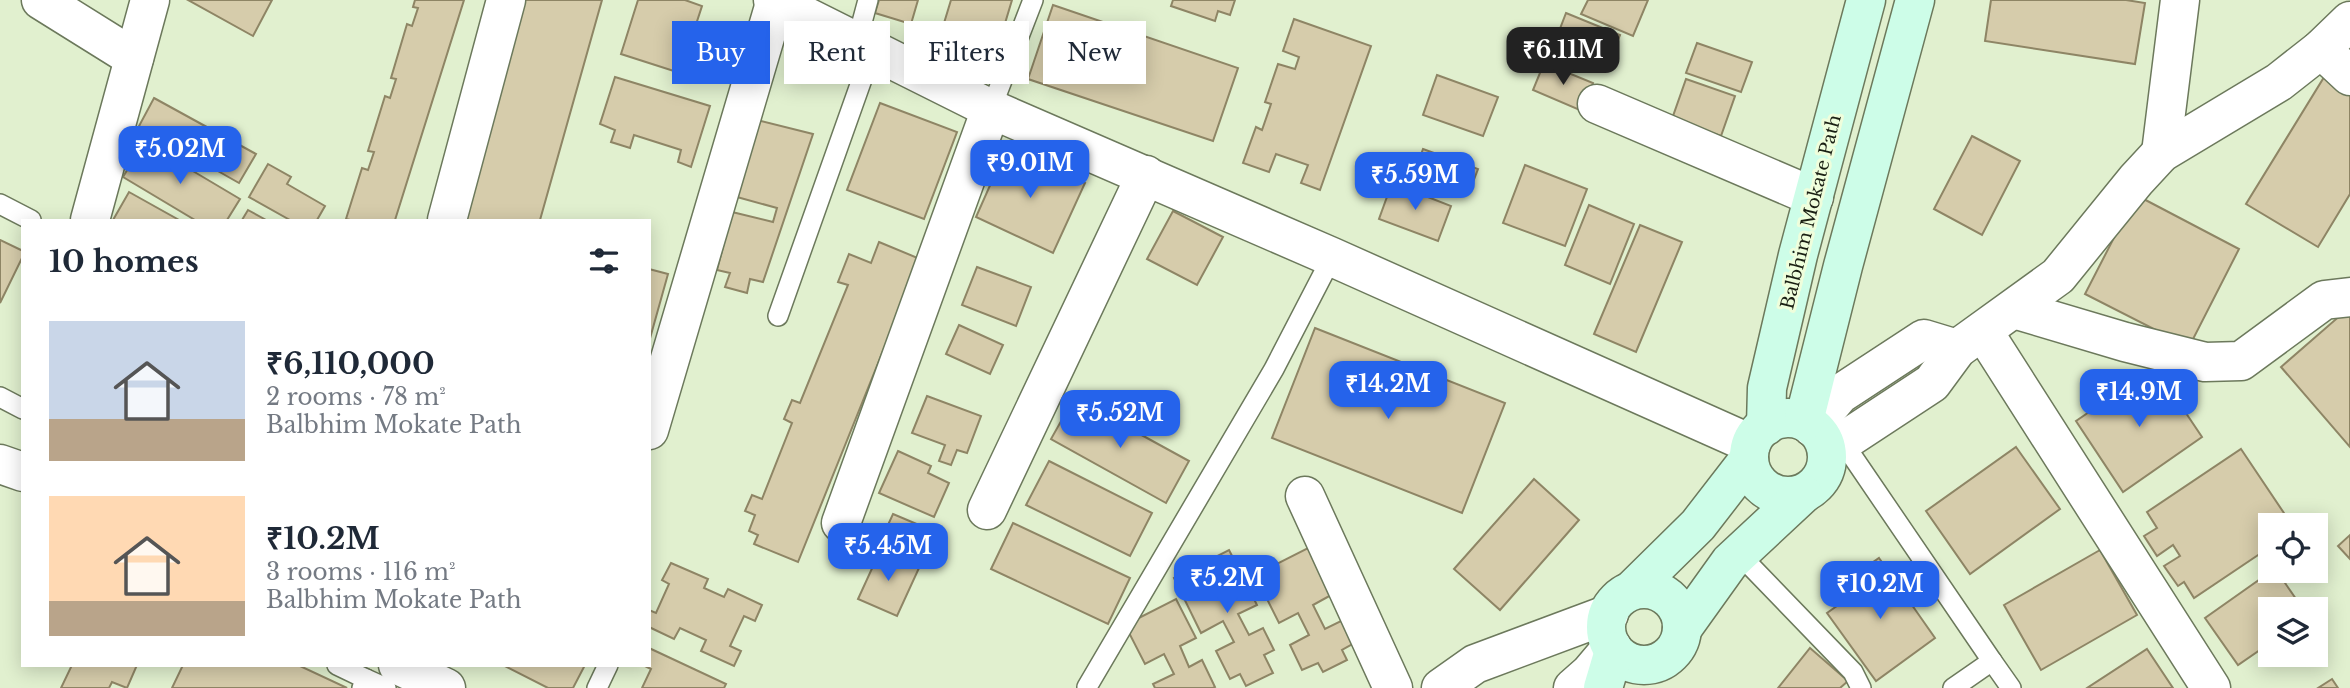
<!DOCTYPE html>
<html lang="en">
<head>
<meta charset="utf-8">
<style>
	:root { --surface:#fff; --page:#f6f6f7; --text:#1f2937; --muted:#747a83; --accent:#2563eb }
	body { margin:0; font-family:"Libre Baskerville",serif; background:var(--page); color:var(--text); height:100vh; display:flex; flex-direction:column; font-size:26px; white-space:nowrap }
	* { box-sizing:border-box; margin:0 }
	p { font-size:23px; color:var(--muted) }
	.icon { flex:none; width:38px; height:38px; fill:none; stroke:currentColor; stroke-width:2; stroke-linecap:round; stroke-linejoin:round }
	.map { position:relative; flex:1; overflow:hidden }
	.side { position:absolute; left:21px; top:219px; width:630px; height:448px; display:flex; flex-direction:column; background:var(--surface); border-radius:0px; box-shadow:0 4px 18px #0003 }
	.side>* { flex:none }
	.guide { position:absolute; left:672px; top:21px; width:665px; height:63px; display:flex; gap:14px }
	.fabs { position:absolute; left:2258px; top:513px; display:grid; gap:14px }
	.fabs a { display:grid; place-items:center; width:70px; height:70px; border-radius:0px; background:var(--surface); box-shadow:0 4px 18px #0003; font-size:35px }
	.price { position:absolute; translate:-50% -60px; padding:0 16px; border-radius:14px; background:var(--accent); color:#fff; font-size:23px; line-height:46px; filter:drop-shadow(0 2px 4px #0008) }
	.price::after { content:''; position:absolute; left:50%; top:42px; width:21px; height:16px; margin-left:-10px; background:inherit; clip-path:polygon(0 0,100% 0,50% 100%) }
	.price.active { background:#222; color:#fff }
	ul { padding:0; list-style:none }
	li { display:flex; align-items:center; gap:21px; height:175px; padding:0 28px }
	li span { display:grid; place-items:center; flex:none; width:196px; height:140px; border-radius:0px; color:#555 }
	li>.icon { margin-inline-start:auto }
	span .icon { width:84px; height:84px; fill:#fffc; stroke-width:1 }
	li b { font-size:30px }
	h2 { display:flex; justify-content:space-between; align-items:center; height:84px; padding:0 28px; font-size:30px }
	.tag { padding:0 24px; border-radius:0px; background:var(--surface); box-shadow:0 4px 18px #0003; font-size:24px; line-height:63px }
	.tag.active { background:var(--accent); color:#fff }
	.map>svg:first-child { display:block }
</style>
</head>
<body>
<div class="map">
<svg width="2350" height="688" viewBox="0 0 2350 688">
	<rect width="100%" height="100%" fill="#e1f0cf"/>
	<g fill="#d6ccab" stroke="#8e8565" stroke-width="2">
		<polygon points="188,0 272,0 253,36"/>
		<polygon points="415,0 464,0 395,220 350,220 346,219 362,168 368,170 374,152 368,151 385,96 390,98 396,79 391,78 407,24 412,26 418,8 413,7"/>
		<polygon points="524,0 602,0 540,220 462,220"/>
		<polygon points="638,0 685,0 702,6 680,73 621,54"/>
		<polygon points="879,0 918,0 911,24 875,13"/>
		<polygon points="951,0 1012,0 997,50 941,33"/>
		<polygon points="1173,0 1235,0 1230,15 1218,11 1215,21 1171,6"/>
		<polygon points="1588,0 1648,0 1633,36 1581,14"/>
		<polygon points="1991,0 2126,0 2145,3 2135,64 1985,41"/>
		<polygon points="1053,5 1238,68 1213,141 1028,79"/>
		<polygon points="1566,13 1620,35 1606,69 1553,47"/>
		<polygon points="1294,19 1371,46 1320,190 1301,183 1308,165 1276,154 1269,172 1243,163 1256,127 1262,130 1271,104 1265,102 1278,64 1295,69 1299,57 1283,51"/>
		<polygon points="1697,43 1752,62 1741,92 1686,73"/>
		<polygon points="1544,63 1593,83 1582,111 1533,90"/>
		<polygon points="2326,74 2350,89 2350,194 2318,247 2246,204"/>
		<polygon points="1437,75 1498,97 1483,136 1423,115"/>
		<polygon points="615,77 710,106 691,167 678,162 681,150 634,135 630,148 611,142 615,130 600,124"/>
		<polygon points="1686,79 1735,96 1721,136 1672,119"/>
		<polygon points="154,98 256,154 239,183 139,126"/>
		<polygon points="880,103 957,132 924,219 847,190"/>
		<polygon points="757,120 813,134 763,282 750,279 747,293 725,287 730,273 717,270 732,212 773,222 777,208 737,197"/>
		<polygon points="1972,136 2020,161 1982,235 1934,209"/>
		<polygon points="144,142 240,199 227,220 195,220 123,177"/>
		<polygon points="1007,147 1085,183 1053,253 976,217"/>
		<polygon points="1423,149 1478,169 1473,182 1453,175 1448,190 1413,177"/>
		<polygon points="268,164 291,177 287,184 325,206 317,220 290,220 249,197"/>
		<polygon points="1525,165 1587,189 1565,246 1503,223"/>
		<polygon points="1392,183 1451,206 1438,241 1379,219"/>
		<polygon points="129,192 179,220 113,220"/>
		<polygon points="2136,195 2239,249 2189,347 2085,294"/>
		<polygon points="1589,205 1634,224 1610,284 1565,265"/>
		<polygon points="248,210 266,220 242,220"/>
		<polygon points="1173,211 1223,237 1197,285 1147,259"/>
		<polygon points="1640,225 1682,242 1636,352 1594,334"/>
		<polygon points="0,240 23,251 23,256 0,303"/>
		<polygon points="879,242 920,259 798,562 754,544 758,535 749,531 755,515 745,511 752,495 762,499 792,423 784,419 792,400 800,403 848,285 838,282 849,254 871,263"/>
		<polygon points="977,267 1031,287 1016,326 962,305"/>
		<polygon points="649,269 668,274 649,342"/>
		<polygon points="2350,307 2350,447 2281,367"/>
		<polygon points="959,325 1003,345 990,374 946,354"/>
		<polygon points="1315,328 1505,403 1462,513 1272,438"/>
		<polygon points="2155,367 2202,437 2123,492 2076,421"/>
		<polygon points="927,396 981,416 967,453 957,450 951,465 939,461 945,445 912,433"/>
		<polygon points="1074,398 1189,461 1166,503 1051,439"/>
		<polygon points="2016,447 2060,509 1970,574 1926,511"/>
		<polygon points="2241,449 2292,525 2270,525 2270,547 2194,598 2184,582 2178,586 2164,566 2180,556 2173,545 2157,556 2144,536 2157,528 2147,512"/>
		<polygon points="898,451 931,466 928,473 949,483 934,517 879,493"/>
		<polygon points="1049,461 1152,513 1130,556 1026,505"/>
		<polygon points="1534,479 1579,520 1500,610 1454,569"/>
		<polygon points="893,514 931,530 919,556 881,540"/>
		<polygon points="1013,523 1130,578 1108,624 991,569"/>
		<polygon points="2350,535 2350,559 2338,546"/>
		<polygon points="1310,547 1333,594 1313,605 1325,629 1345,619 1356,642 1342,650 1347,660 1323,672 1318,663 1302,670 1290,645 1309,635 1298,613 1279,623 1255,575"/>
		<polygon points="1229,550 1257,605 1238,614 1249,635 1263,628 1274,650 1264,655 1273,673 1246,686 1240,674 1230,679 1216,651 1234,642 1223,621 1201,633 1174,578"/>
		<polygon points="2100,550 2137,615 2041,670 2004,605"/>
		<polygon points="880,551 919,568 897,616 858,599"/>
		<polygon points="1879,558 1935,638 1876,681 1827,613 1851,596 1842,584"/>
		<polygon points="671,563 708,579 704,588 724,597 728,589 762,605 755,621 744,616 730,646 741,651 734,666 701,651 706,640 680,628 674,639 649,627 649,610 656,613 669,584 662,580"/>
		<polygon points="2273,570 2276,570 2303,609 2270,609 2270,643 2238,665 2205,618"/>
		<polygon points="1176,599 1196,638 1180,646 1189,667 1202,660 1215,687 1213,688 1155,688 1153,684 1174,674 1164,654 1145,664 1125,625"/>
		<polygon points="649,648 726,684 724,688 642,688 651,669 643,665 649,665"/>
		<polygon points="1810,648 1848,681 1840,688 1778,688"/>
		<polygon points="2147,649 2173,688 2087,688"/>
		<polygon points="72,665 137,665 127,688 112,682 109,688 61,688"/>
		<polygon points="183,665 298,665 347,688 172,688"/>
		<polygon points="503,665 585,665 573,688 548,688"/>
		<polygon points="2332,679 2338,688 2318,688"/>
	</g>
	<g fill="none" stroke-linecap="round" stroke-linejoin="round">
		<g stroke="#6c795c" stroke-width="22">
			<g id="service">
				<polyline points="857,41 868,0"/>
				<polyline points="991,109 1033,0"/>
				<polyline points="0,204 31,220"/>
				<polyline points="778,316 872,51"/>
				<polyline points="0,397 23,409"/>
				<polyline points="1842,441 1992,661 1953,688"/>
				<polyline points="1739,554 1853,672 1861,688"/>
				<polyline points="1992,661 2011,688"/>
				<polyline points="337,665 366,679"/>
				<polyline points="1087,687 1274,369 1332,257"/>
				<polyline points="362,688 366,679 386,688"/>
				<polyline points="597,688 608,665"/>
			</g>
		</g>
		<g stroke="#6c795c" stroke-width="41">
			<g id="minor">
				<polyline points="41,0 134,58"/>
				<polyline points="773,0 991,109 1332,257 1751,444"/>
				<polyline points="2321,49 2350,76"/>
				<polyline points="1597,104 1814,197"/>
				<polyline points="2161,153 2180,0"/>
				<polyline points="447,220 506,0"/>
				<polyline points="2014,309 2125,342 2205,362 2241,361 2324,300 2350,297"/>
				<polyline points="1983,331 2211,688"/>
				<polyline points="1812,427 1840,394 1924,339 1957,349"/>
				<polyline points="649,430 776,0"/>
				<polyline points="1827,452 1932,383 1957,349 2058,276 2136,180 2161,153 2279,82 2321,49 2350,21"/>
				<polyline points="0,464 23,472"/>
				<polyline points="1305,496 1393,688"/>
				<polyline points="987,510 1146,175"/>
				<polyline points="841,523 991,109"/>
			</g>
		</g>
		<g stroke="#6c795c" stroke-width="41">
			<g id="tertiary">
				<polyline points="90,220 150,0"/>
				<polyline points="398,665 446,688"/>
				<polyline points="1441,688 1475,664 1609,614"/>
				<polyline points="1573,688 1590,673 1612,647"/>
			</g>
		</g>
		<g stroke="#6c795c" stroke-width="41">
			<g id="secondary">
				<circle cx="1788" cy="457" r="39"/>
				<polyline points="1804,421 1843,266 1915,0"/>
				<polyline points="1766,426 1767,388 1798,255 1866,0"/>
				<circle cx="1644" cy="627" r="38"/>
				<polyline points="1632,590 1698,525 1749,459"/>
				<polyline points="1682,629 1730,562 1803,494"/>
				<polyline points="1603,688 1614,651"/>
			</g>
		</g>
		<use href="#service" stroke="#fff" stroke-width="19"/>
		<use href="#minor" stroke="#fff" stroke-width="38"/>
		<use href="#tertiary" stroke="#fff" stroke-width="38"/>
		<use href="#secondary" stroke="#cdfde8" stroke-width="38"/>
	</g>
	<g text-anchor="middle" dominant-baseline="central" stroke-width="6" stroke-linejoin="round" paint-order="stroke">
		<g font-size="18" fill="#1a1f13" stroke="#effedc">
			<text transform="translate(1811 212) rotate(-76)">Balbhim Mokate Path</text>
		</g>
	</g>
</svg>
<div class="fabs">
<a><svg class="icon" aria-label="locate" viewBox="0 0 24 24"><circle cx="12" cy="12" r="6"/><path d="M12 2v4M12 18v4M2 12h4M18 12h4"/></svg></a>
<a><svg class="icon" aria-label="layers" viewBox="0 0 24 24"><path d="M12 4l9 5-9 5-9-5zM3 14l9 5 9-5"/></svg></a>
</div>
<b class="price active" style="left:1563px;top:87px">₹6.11M</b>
<b class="price" style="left:180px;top:186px">₹5.02M</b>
<b class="price" style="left:1030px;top:200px">₹9.01M</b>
<b class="price" style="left:1415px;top:212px">₹5.59M</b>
<b class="price" style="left:1388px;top:421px">₹14.2M</b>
<b class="price" style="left:2139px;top:429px">₹14.9M</b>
<b class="price" style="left:1120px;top:450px">₹5.52M</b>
<b class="price" style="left:888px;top:583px">₹5.45M</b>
<b class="price" style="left:1227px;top:615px">₹5.2M</b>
<b class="price" style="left:1880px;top:621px">₹10.2M</b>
<div class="guide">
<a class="tag active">Buy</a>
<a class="tag">Rent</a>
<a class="tag">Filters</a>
<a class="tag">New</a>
</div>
<section class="side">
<h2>10 homes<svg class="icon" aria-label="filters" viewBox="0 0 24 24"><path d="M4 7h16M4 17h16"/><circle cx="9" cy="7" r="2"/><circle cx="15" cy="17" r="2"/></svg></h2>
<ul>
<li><span style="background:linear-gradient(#c9d6e8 70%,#b9a48a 0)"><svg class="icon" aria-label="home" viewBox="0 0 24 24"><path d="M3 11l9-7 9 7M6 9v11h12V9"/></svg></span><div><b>₹6,110,000</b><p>2 rooms · 78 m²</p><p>Balbhim Mokate Path</p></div></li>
<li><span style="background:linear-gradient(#ffd9b3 75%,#b9a48a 0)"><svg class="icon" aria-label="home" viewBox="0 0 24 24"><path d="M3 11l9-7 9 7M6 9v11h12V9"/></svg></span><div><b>₹10.2M</b><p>3 rooms · 116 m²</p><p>Balbhim Mokate Path</p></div></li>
</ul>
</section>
</div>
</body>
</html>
